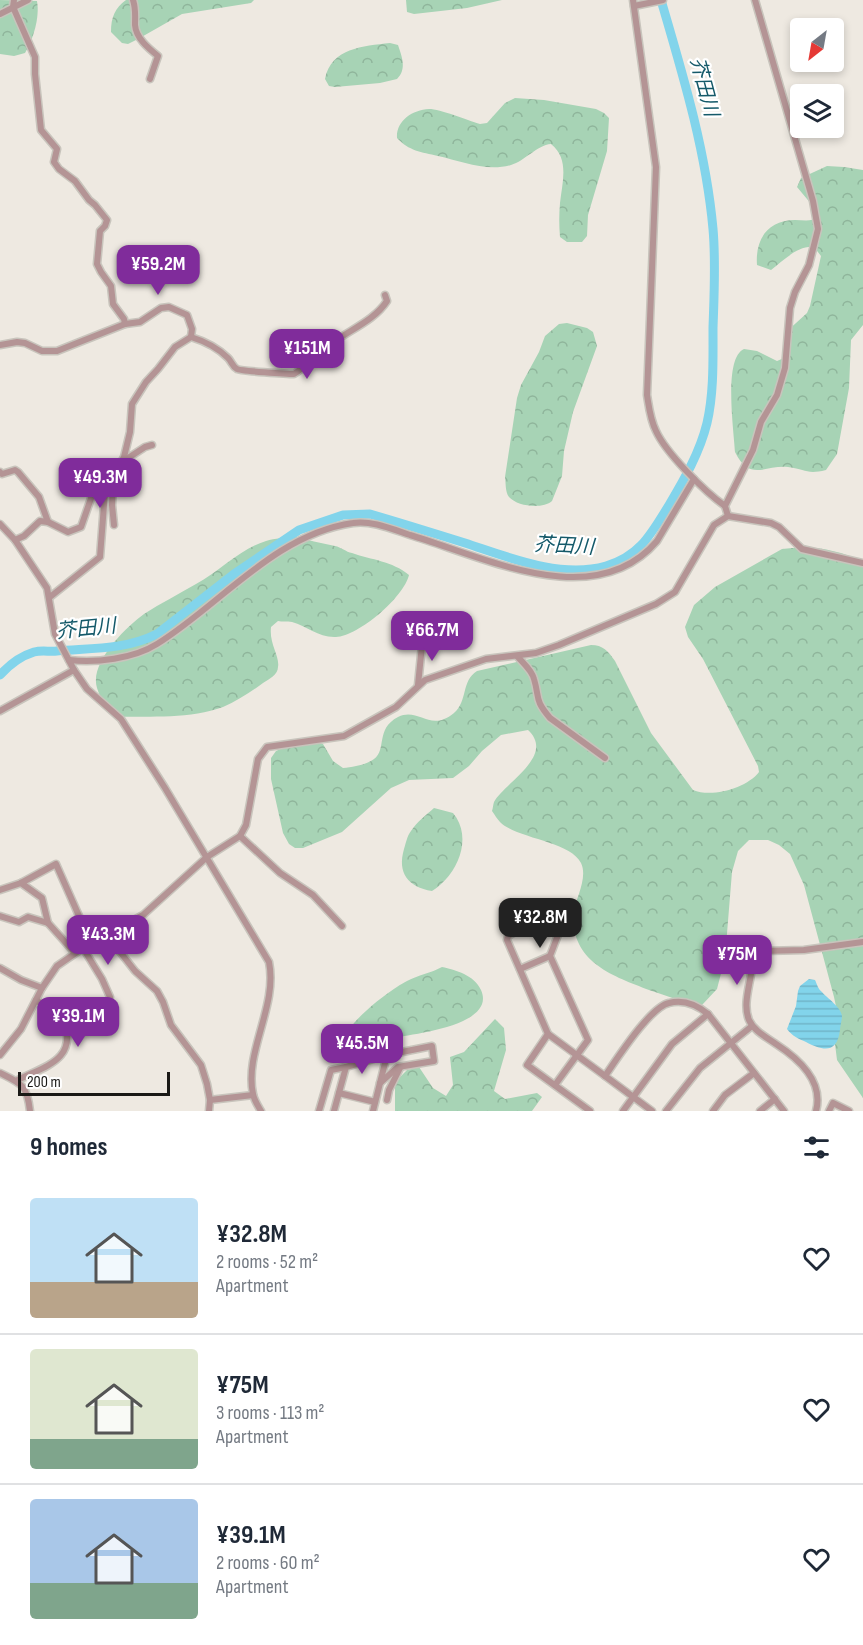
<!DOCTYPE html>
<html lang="en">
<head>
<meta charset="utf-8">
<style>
	:root { --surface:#fff; --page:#f2f2f3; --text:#1f2937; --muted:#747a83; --line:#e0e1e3; --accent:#802c9b }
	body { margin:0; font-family:"Sofia Sans Condensed","Noto Sans JP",sans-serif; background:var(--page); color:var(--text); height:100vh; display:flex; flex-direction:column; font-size:22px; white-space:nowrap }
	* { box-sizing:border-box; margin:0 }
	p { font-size:20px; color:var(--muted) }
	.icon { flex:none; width:33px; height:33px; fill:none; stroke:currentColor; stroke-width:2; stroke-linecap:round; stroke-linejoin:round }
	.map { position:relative; height:1111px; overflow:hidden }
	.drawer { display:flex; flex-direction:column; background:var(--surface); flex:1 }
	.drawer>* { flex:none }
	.needle { width:39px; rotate:211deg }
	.fabs { position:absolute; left:790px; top:18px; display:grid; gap:12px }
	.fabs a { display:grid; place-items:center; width:54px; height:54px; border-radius:6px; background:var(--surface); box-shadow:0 3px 9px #0003; font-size:30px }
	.scale { position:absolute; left:18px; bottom:15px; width:152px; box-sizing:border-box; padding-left:6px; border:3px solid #1a1916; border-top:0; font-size:16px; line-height:21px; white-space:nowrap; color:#1a1916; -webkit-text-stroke:4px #fff; paint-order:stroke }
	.price { position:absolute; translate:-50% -51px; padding:0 14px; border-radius:12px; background:var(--accent); color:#fff; font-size:20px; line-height:39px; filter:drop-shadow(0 2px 3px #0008) }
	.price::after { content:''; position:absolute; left:50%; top:36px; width:18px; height:14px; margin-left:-9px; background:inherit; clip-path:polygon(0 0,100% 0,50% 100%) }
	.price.active { background:#222; color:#fff }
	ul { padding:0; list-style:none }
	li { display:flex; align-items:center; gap:18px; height:150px; padding:0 30px }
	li+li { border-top:2px solid var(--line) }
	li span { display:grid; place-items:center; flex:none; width:168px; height:120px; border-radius:6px; color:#555 }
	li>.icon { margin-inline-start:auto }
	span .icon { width:72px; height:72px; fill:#fffc; stroke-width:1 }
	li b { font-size:26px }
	h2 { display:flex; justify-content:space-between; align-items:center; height:72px; padding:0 30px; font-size:26px }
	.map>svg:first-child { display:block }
</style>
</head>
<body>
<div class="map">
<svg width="863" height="1111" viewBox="0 0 863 1111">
	<defs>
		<pattern id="forest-crowns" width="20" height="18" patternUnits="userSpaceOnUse" patternTransform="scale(1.5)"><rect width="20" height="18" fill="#a7d3b5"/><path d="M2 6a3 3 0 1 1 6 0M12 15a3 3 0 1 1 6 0" fill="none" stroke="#8fb59b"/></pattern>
		<pattern id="water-rules" width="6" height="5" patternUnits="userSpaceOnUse" patternTransform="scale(1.5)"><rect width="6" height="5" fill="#82d4eb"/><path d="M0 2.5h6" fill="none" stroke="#70b5c9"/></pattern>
	</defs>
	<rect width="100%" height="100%" fill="#eee9e1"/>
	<g fill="url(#forest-crowns)">
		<path d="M 0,0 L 37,1 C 40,18 33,39 25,53 L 14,56 L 0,54 Z"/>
		<path d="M 126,0 L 254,0 L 251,3 L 182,14 L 138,39 L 128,44 L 122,43 L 111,32 C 111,17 115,8 126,0 Z"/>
		<polygon points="406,0 502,0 467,8 414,14 407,12"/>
		<path d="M 390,43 L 398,45 C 402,57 407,69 397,79 L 380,83 L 335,87 L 329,86 L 325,79 C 331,48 363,46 390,43 Z"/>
		<path d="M 515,98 L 544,100 L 596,109 L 604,113 L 609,118 L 607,151 L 588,215 L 587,236 L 582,242 L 567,242 L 560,237 C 559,226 559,214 560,203 C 562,183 570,159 551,144 C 537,145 525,161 511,165 C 486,172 461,161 438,156 C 421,152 409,151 397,138 C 396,121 412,110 429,109 C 440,109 467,120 480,124 L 487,123 L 505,103 Z"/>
		<path d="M 827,166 L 844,167 L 863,170 L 863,325 L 851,340 L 849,388 L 837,454 L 826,470 C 806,475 806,469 788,467 C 764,465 750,482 735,452 C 734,431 723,358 744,349 L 757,351 L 777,361 L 784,358 L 785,333 L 807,313 L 810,306 L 821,256 L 814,247 C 798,245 783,261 771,270 L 757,265 C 755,239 768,220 795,220 C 804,220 811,222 819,217 L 817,211 L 797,187 L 801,178 Z"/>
		<path d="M 567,323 L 587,328 L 593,332 L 597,346 L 573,412 L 564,451 L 562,476 L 552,501 C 543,509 518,507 509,497 C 505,492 506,483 505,477 L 517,398 L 521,385 L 539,352 L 545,336 L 559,324 Z"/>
		<path d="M 293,536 C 307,540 321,543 335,546 C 341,547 346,552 352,553 C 372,560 392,561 409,575 C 404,597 359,636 336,637 C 319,638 307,626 292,622 C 287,621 282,622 278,621 L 271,627 C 269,644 280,656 278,667 C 278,675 269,679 263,683 C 251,692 237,701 223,707 C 191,719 151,716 117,717 C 109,710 100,699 97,688 C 89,663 126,627 144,614 C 161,603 179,594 196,584 C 220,571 240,549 266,541 C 275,538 285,538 293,536 Z"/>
		<path d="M 803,547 C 825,548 843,552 863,562 L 863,1098 L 837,1060 L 835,1044 L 840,1025 L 834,997 L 804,885 L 790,854 L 779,845 L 768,840 L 749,840 L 738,851 L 732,872 L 725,958 L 717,989 L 702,1005 C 684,1003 667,996 649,990 C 612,976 569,961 574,912 C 576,897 588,878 581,863 C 570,841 517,839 500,822 C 497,819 495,815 492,811 C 493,808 493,805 494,802 C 504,783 556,756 528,730 L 501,735 L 482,751 L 469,766 L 453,778 L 409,780 L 391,788 L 342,832 L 303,848 L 295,848 L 289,844 L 283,833 L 271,779 L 271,758 L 276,751 L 292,744 L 315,741 L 323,744 L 333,761 L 343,768 C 353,767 366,765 374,759 C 387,750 375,729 398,717 C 419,707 430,733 454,713 C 468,701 461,681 477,671 L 591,645 C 603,645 608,651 615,661 L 651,733 L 693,790 C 712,798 747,788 759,772 L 758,766 L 703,659 L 688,637 L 685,627 L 694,605 L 715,587 L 782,549 Z"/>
		<path d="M 434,808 L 453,813 C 474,838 457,876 432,891 C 408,887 397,873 404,849 C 406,843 407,836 411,831 C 417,822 426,815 434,808 Z"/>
		<path d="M 442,967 C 456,970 474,975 481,990 C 497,1026 412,1034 393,1038 C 381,1040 370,1045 358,1050 L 349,1043 L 347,1033 C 355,1017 391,989 407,981 C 418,975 431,973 442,967 Z"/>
		<polygon points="495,1019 504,1028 506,1050 494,1091 505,1099 537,1093 542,1097 532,1111 395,1111 395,1082 407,1070 419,1067 433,1088 446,1096 453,1085 450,1057 464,1052"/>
	</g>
	<path fill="url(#water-rules)" d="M 809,979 L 815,980 C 817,984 818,989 822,992 C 827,998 841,1007 842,1016 C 842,1020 840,1026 840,1030 C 837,1054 823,1051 806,1042 C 799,1039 792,1036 787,1029 L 796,1006 L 798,991 L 800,986 Z"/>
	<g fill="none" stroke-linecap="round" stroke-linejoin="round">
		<path stroke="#82d4eb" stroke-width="9" d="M 0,675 C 9,665 21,656 34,652 C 42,650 50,652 57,651 C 92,648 125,650 157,634 L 234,574 L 299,530 L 343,515 L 370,514 C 401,523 433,533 465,543 C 508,557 560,579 606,566 C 640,556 651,534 669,505 C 684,480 700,452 707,423 C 714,393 713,359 713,328 C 714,296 716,262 713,229 C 706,151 683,75 661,0"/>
		<g stroke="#c8c4bc" stroke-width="9">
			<g id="minor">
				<polyline points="14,0 13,7 35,57 35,74 41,130 57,149 54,162 59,169 75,181 89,200 95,205 107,220 105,226 100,231 97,264 101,272 111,286 113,304 124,319 125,324"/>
				<path d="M 133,0 C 136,9 135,15 135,25 C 136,38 148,48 158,56 L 150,79"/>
				<path d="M 633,0 L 656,167 L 647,395 C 649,407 650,419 656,431 C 666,453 705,492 725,506"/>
				<polyline points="634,6 663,0"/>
				<polyline points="0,14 28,0"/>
				<polyline points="0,345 17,342 25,343 42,351 57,351 125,324 140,322 161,308 169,307 187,315 192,329 191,337"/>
				<polyline points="122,462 145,447 152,445"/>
				<polyline points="0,472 2,474 15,470 18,472 39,497 48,522"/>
				<polyline points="109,483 113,486 112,505 114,525"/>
				<polyline points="728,516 725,506 753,450 761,422 777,395 785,368 790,308 795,292 809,265 818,229 813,201 755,0"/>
				<path d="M 0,524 L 15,540 L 47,588 L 55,634 L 74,670 L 87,689 L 121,719 L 165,788 L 269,962 C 278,1006 244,1052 253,1094 C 254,1100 258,1106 261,1111"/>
				<polyline points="15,540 24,536 40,521 48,522 68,532 81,527 96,484 107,487"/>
				<path d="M 50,597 L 100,557 L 105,492 L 124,457 L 130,432 L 132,404 L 146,382 L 158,369 L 175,347 L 191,337 C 204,341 218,348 228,358 C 232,362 232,366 237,369 C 240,371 288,374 294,374 C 307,366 318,353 331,344 C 349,330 374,321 387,301 L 385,295"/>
				<path d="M 517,656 C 523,663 532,670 534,679 C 540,699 534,699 550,718 L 605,758"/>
				<path d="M 69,660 C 96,663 133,659 157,644 C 220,605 275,534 353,523 C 371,520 392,529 410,535 C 484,557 595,614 657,541 L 694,479"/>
				<polyline points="418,685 423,635"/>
				<polyline points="0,711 74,670"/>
				<polyline points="240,836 280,873 313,895 342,926"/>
				<polyline points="21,883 42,898 48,923"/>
				<polyline points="0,890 21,883 56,864 91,943"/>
				<polyline points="0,916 19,922 28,917 48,923 75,953"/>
				<polyline points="106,934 135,971 157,991 163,1002 171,1025 201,1065 207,1084 210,1100 209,1111"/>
				<polyline points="83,948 102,979 110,997"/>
				<polyline points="0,968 21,980 42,988"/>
				<polyline points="520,969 550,956"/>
				<polyline points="548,1034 507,940 508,936 546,914 560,923 561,927 550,956 588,1040 555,1085"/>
				<polyline points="0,1055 21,1029 42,988 57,966 83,948 143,915 207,857 240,836 246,825 258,759 267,747 344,736 396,707 425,680 486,659 536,653 559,645 656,604 675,592 714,525 728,516 771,523 779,527 802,549 863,563"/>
				<path d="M 0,1073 C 22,1084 27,1085 30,1111"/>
				<path d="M 16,1081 C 44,1066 78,1061 64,1020 L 36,1000"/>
				<polyline points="380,1083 398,1067 434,1061 432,1046 387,1055"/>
				<polyline points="339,1093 375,1102"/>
				<polyline points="210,1100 253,1095"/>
				<polyline points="387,1100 389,1090 400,1068"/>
				<polyline points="319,1111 331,1070 346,1067"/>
				<polyline points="334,1111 346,1067 387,1055 373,1111"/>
				<polyline points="590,1111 527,1065 548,1034 605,1076"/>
				<polyline points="623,1111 672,1044 708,1014 784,1111"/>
				<path d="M 652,1111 L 605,1076 C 617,1059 650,1007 669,1003 C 684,999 697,1005 708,1014"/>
				<polyline points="666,1111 700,1068 752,1026"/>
				<polyline points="713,1111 725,1095 754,1073"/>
				<polyline points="760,1111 775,1099"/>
				<path d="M 816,1111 C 824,1081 799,1059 776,1044 C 766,1037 754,1031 749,1020 C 743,1006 749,988 751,974 C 752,964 753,954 763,951 L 804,950 L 863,942"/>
				<polyline points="829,1111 833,1103 849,1111"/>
			</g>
		</g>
		<use href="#minor" stroke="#b49495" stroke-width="6"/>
	</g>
	<g text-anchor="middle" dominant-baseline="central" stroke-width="4.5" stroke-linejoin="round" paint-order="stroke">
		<g font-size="20" font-style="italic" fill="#155a6a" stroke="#fff">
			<text transform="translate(704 87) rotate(75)">芥田川</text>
			<text transform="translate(564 546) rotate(3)">芥田川</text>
			<text transform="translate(86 629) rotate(-6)">芥田川</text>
		</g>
	</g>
</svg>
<div class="fabs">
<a><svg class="needle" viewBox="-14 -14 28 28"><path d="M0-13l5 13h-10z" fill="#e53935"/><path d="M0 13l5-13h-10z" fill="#747a83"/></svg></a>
<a><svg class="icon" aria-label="layers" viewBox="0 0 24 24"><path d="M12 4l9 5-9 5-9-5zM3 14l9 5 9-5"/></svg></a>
</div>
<div class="scale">200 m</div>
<b class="price" style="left:158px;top:296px">¥59.2M</b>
<b class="price" style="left:307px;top:380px">¥151M</b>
<b class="price" style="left:100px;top:509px">¥49.3M</b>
<b class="price" style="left:432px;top:662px">¥66.7M</b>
<b class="price active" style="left:540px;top:949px">¥32.8M</b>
<b class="price" style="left:108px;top:966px">¥43.3M</b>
<b class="price" style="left:737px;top:986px">¥75M</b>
<b class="price" style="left:78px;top:1048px">¥39.1M</b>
<b class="price" style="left:362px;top:1075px">¥45.5M</b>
</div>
<section class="drawer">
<h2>9 homes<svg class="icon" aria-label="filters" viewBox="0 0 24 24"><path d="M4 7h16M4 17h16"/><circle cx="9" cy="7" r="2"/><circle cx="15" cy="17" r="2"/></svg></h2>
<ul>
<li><span style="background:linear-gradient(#bfe0f5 70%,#b9a48a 0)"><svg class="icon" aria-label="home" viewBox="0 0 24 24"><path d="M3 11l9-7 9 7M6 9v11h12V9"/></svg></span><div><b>¥32.8M</b><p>2 rooms · 52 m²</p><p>Apartment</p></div><svg class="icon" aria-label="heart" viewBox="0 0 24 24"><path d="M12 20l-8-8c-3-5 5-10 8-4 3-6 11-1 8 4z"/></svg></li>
<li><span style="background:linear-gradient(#dfe7d0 75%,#7fa58c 0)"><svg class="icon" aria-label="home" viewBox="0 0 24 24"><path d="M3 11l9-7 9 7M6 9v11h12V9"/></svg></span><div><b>¥75M</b><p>3 rooms · 113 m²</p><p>Apartment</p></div><svg class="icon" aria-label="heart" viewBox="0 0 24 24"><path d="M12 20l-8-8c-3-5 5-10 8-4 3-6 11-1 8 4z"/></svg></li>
<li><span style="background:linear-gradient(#a9c7e8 70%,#7fa58c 0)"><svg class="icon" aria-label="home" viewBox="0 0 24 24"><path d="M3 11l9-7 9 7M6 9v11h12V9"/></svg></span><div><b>¥39.1M</b><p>2 rooms · 60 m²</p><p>Apartment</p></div><svg class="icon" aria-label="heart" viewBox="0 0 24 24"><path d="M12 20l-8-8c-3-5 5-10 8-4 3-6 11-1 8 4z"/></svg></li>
</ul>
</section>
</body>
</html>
